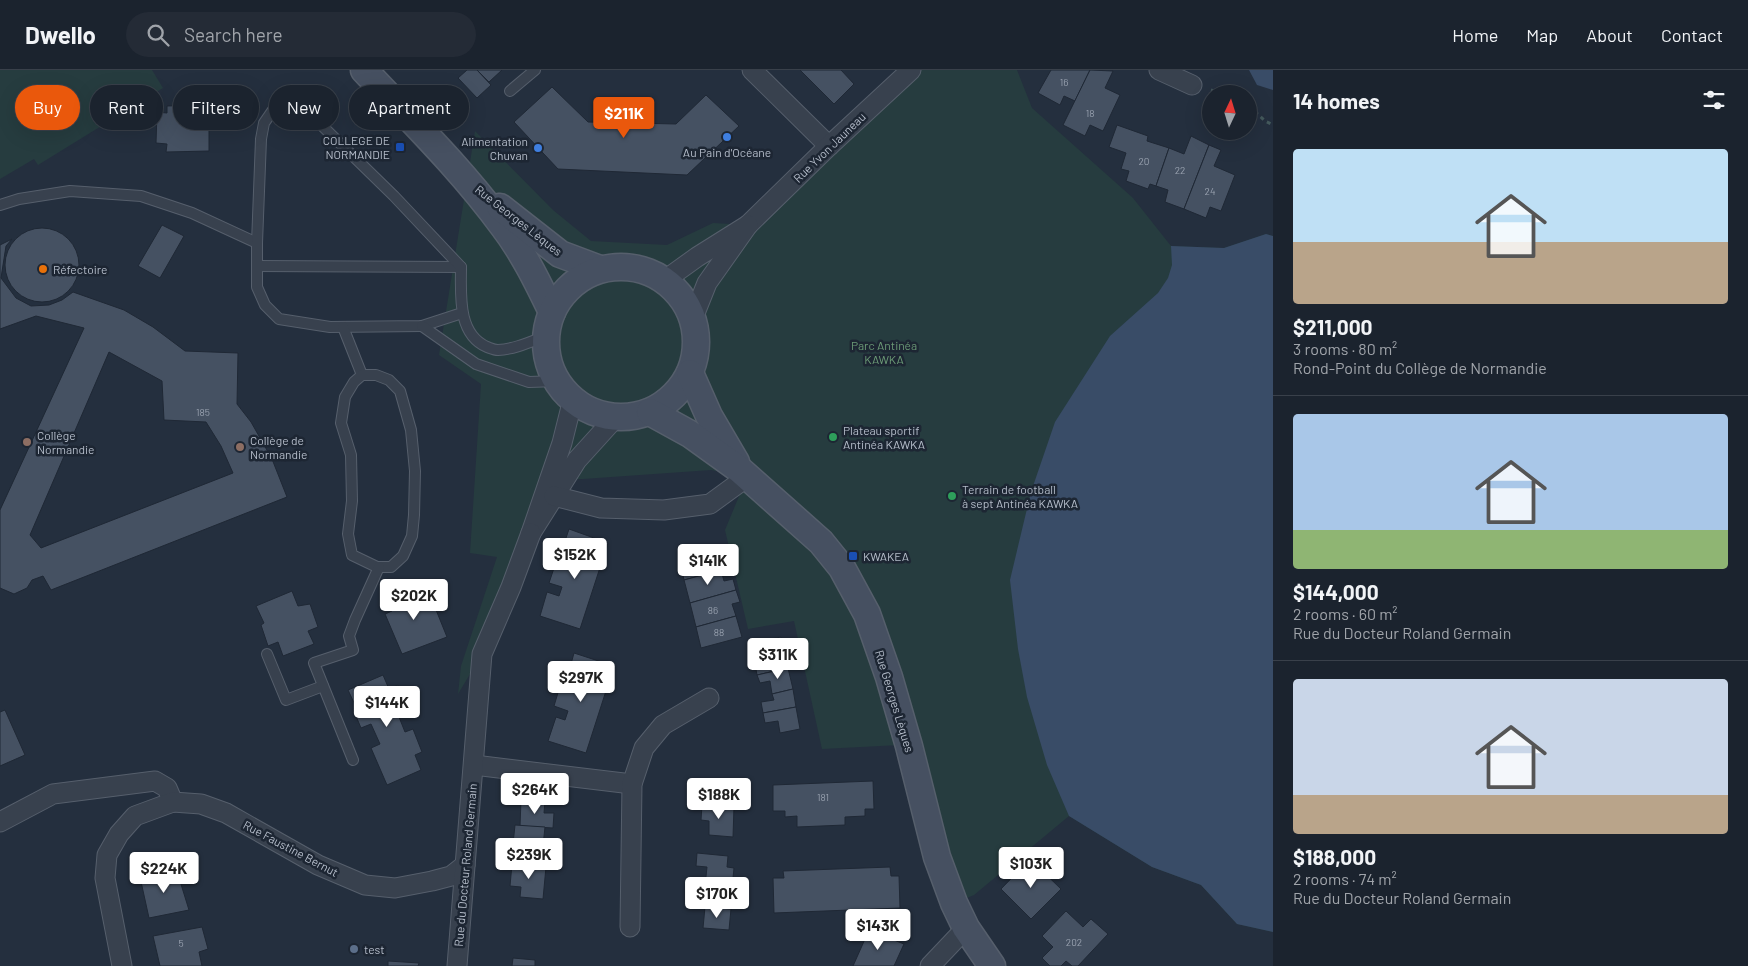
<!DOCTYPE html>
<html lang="en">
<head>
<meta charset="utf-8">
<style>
	:root { --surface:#1b232e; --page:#242b36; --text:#f1f3f6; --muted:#a0a4aa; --line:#39404a; --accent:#ea580c }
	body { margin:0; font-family:Barlow,sans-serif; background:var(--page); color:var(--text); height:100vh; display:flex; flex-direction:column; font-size:19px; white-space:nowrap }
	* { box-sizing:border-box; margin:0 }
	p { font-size:16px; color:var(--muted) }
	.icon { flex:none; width:28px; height:28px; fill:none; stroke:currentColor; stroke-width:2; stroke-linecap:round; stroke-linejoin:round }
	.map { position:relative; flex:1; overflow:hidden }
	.drawer { display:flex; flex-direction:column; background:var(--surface); width:475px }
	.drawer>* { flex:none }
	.hud { position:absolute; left:15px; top:15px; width:475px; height:45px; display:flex; gap:10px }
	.needle { width:32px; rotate:4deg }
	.buttons { position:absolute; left:1202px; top:15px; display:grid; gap:10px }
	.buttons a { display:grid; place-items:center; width:55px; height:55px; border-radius:50%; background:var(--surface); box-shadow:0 5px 20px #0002,0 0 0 1px var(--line); font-size:25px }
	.price { position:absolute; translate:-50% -42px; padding:0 11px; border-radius:5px; background:#fff; color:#222; font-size:16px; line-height:32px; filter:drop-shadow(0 1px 2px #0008) }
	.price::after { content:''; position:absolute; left:50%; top:30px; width:15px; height:11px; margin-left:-8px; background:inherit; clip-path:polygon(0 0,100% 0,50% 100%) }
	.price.current { background:var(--accent); color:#fff }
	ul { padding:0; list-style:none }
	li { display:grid; align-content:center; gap:10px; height:265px; padding:0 20px }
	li+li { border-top:1px solid var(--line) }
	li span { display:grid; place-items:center; height:155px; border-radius:5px; color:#555 }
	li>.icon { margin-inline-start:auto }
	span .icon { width:90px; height:90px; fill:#fffc; stroke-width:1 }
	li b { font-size:21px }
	h2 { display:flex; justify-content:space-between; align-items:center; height:60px; padding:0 20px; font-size:21px }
	.tag { padding:0 18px; border-radius:22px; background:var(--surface); box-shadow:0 5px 20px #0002,0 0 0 1px var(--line); font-size:18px; line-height:45px }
	.tag.current { background:var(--accent); color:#fff }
	header { display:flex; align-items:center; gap:30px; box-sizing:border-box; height:70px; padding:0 25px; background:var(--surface); border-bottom:1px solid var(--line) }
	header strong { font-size:24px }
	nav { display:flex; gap:28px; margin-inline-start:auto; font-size:18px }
	.search { width:350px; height:45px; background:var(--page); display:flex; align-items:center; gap:12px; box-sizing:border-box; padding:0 18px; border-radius:28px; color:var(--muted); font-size:19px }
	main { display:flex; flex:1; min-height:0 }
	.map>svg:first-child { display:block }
</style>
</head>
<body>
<header>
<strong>Dwello</strong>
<div class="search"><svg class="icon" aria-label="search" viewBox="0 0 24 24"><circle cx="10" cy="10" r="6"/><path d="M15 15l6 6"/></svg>Search here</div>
<nav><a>Home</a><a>Map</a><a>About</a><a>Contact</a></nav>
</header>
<main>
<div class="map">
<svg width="1273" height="896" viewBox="0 0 1273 896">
	<rect width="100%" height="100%" fill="#242f3e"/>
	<g fill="#263c3f">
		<polygon points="0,0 152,0 163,18 38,95 34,89 0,109"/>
		<polygon points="911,0 1017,0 1032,38 1133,128 1171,176 1224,178 1266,164 1273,166 1273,862 1237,854 1201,815 1152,797 1069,746 974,825 954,833 900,675 822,679 794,551 748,559 725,460 747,407 711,400 583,409 550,410 482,584 458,624 461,596 497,487 470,483 481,314 439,285 475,61 553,140 591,171 667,175 713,153 748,155"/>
	</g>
	<g fill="#394c67">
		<polygon points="1249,0 1273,0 1273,20 1257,15"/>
		<polygon points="1266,164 1273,166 1273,862 1237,854 1201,815 1152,797 1069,746 1047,695 1027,627 1018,579 1010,510 1031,422 1055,352 1110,266 1158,223 1168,208 1172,195 1171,176 1224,178"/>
	</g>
	<g fill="#455162" stroke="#1f2835" fill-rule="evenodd">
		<polygon points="467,0 477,0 491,15 477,28 458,8"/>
		<polygon points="477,0 502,0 489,12"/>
		<polygon points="800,0 841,0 854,14 834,34"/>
		<polygon points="1051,0 1090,0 1075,31 1064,26 1060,35 1038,23"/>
		<polygon points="1090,0 1113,1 1105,18 1120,25 1103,61 1090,55 1085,66 1063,55"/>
		<polygon points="552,17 588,52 676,54 706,25 739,56 687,105 558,99 514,52"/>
		<polygon points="196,35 196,41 209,42 209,81 166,82 167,74 156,73 157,42 167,43 167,36"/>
		<polygon points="1117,55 1148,66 1147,71 1169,78 1156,116 1150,114 1148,119 1126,111 1129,101 1121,99 1126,83 1109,77"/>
		<polygon points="1191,66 1209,75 1184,139 1165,132 1168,120 1156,116 1169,78 1184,84"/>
		<polygon points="1209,75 1221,80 1214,96 1235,105 1221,141 1210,137 1206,148 1184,139"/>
		<polygon points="162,155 184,166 160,208 138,196"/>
		<circle cx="42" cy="195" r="37"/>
		<path d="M 12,169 L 6,176 L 1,208 L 16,228 L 31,236 L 49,235 L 62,230 L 73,222 L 124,240 L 153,257 L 185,281 L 238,283 L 237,334 L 251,352 L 272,389 L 287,427 L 51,520 L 43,506 L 32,510 L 27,518 L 14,524 L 0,518 L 0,440 L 84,258 L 36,246 L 0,259 L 0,175 ZM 109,282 L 162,311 L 164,350 L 206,352 L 221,376 L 233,403 L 41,478 L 30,465 Z"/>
		<polygon points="569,459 608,473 580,559 540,546 547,522 559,526 562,517 549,513 555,495 566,499 570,486 561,483"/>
		<polygon points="716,479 721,500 684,510 679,488"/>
		<polygon points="721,500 724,511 733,509 736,520 690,533 684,510"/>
		<polygon points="415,519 419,529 430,525 447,567 402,584 385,544 392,541 388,530"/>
		<polygon points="736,520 740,532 732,534 736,546 696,557 690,533"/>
		<polygon points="292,521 298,536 310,534 318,557 308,561 314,574 283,586 278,572 268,576 261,555 264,553 256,536"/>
		<polygon points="736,546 742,567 701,578 696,557"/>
		<polygon points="781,567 788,598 757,605 755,594 764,592 760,571"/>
		<polygon points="574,583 614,596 586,683 548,671 556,647 565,650 568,641 554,636 560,616 577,621 581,609 568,605"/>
		<polygon points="788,598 793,619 772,624 770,611 760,613 757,605"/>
		<polygon points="383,605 389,619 398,615 410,644 399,647 405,662 413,659 422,682 415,685 421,700 387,715 371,678 380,674 371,654 361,658 353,639 356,637 348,620"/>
		<polygon points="793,619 796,637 763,643 761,632 774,630 772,624"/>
		<polygon points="796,637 800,659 780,663 778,651 765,653 763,643"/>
		<polygon points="5,640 25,685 0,696 0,642"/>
		<polygon points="712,709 732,710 732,720 744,721 743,738 710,736"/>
		<polygon points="873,711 874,739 865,739 865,746 845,747 845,755 797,757 797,746 785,747 785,741 773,741 773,715"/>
		<polygon points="521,730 545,731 544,743 554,743 553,758 520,756"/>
		<polygon points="702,735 734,737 733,767 709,765 709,751 701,750"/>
		<polygon points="515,755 545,757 543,776 513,774"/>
		<polygon points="543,771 552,772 550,798 519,795 520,775 543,776"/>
		<polygon points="697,783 728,786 727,797 734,798 732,818 705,816 707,797 696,796"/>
		<polygon points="1030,789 1061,819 1031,849 1001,819"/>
		<polygon points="512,794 546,797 543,829 520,827 521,817 510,816"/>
		<polygon points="890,797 891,806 899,806 900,838 774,843 773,808 784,808 783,801"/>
		<polygon points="176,798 189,840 149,848 140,807"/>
		<polygon points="694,815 727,818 725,839 693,837"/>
		<polygon points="705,837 731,839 729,860 703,858"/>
		<polygon points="1066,841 1083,857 1091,849 1108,864 1078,896 1072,896 1066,891 1061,896 1050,896 1042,888 1053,877 1042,866"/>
		<polygon points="202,857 208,879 199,882 202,896 160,896 153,866"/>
		<polygon points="869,860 904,874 894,896 853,896"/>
		<polygon points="513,888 535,890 535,896 512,896"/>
		<polygon points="388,891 419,893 418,896 388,896"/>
	</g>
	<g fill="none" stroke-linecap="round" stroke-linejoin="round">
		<g stroke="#565f6c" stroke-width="12">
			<g id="lane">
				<polyline points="510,21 535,0"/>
				<polyline points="0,135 19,129 70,121 141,126 192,143 257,173"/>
				<polyline points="257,196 461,197"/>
				<path d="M 462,243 L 422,256 L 330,257 L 279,249 L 265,235 L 257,217 L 257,173 L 261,69 L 264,53 L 273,40 L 285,35 L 297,36 L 310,44 L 394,126 L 461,197 C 461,224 457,264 487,277 C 490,278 494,280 498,280 C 515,279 530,272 546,266"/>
				<polyline points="422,256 476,294 529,312 557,311"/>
				<polyline points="343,257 362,305"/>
				<polygon points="362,305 376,305 389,310 400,321 411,360 415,401 414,445 412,466 403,486 391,497 377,497 352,485 348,464 352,431 351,385 341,353 345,327 354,312"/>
				<polyline points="267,584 286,630 323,616"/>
				<polyline points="353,690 314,593 353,580 349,566 355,550 379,497"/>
			</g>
		</g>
		<g stroke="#565f6c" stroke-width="21">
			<g id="street">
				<polyline points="752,0 829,76"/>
				<polyline points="1159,0 1192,15"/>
				<polyline points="748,155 829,76 911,0"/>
				<polyline points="665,210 697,187 748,155 707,213 693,248"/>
				<polyline points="573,329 562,373 531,463 577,390 616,347"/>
				<polyline points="554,426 601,438 664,440 710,434 747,407"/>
				<polyline points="474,695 632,714"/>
				<polyline points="0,752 53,724 155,711 167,718 173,732"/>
				<polyline points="630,857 632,714 644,678 663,655 709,628"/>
				<polyline points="122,896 105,808 107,785 119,764 135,746 173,732 201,734 226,743 318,795 365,815 395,818 432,811 451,806 465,795"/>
				<polyline points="457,896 482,584 511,517 531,463"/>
				<polyline points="930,896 966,858"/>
			</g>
		</g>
		<g stroke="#565f6c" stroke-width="29">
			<g id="secondary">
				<path d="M 364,0 C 412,51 462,100 503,156 C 523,182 538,213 552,242"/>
				<polyline points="500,137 560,184 600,199"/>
				<circle cx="621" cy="272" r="75"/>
				<polyline points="690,303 709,346 736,392"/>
				<polyline points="650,342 690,364 740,400 821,472 842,498 867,544 889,607 909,676 937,787 954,833 966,858 992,896"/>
			</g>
		</g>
		<g stroke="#44595c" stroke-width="3" stroke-dasharray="4 4" stroke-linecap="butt">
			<polyline points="1211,20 1222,24"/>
			<polyline points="1249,36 1265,51 1273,55"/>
		</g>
		<use href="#lane" stroke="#38414e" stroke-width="10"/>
		<use href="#street" stroke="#38414e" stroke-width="19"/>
		<use href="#secondary" stroke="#465061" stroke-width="26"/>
	</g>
	<g fill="#3f7fe0" stroke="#1d2633" stroke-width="2">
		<circle cx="727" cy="67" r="5"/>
		<circle cx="538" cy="78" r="5"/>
	</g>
	<g fill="#1a4fb4" stroke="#1d2633" stroke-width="2">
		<rect x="395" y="72" width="10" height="10" rx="2.5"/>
		<rect x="848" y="481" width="10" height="10" rx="2.5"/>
	</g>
	<circle fill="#e8710a" stroke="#1d2633" stroke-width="2" cx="43" cy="199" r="5"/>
	<g fill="#2e9e5b" stroke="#1d2633" stroke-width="2">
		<circle cx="833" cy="367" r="5"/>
		<circle cx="952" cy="426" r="5"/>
	</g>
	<g fill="#8d6e63" stroke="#1d2633" stroke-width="2">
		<circle cx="27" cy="372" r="5"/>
		<circle cx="240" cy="377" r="5"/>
	</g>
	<circle fill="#5c6f8a" stroke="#1d2633" stroke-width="2" cx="354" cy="879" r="5"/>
	<g text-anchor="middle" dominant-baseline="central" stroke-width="5" stroke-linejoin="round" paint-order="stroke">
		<g font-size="10" fill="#98a1af">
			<text x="1064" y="12">16</text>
			<text x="1090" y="43">18</text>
			<text x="1144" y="91">20</text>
			<text x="1180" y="100">22</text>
			<text x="1210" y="121">24</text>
			<text x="203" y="342">185</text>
			<text x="713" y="540">86</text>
			<text x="719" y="562">88</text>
			<text x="823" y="727">181</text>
			<text x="1074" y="872">202</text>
			<text x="181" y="873">5</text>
		</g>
		<g font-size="12" fill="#b4bcc9" stroke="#1d2633" text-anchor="start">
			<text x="390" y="70" text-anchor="end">COLLEGE DE<tspan x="390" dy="14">NORMANDIE</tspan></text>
			<text x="528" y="71" text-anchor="end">Alimentation<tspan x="528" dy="14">Chuvan</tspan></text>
			<text x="727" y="82" text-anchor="middle">Au Pain d'Océane</text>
			<text x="53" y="199">Réfectoire</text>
			<text x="843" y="360">Plateau sportif<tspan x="843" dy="14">Antinéa KAWKA</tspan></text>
			<text x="37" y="365">Collège<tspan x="37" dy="14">Normandie</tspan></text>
			<text x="250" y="370">Collège de<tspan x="250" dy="14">Normandie</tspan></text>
			<text x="962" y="419">Terrain de football<tspan x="962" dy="14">à sept Antinéa KAWKA</tspan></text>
			<text x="863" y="486">KWAKEA</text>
			<text x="364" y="879">test</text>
		</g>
		<g font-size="12" fill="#b4bcc9" stroke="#1d2633">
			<text transform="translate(829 77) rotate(-44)">Rue Yvon Jauneau</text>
			<text transform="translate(519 150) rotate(38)">Rue Georges Lèques</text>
			<text transform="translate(895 631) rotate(73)">Rue Georges Lèques</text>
			<text transform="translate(291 778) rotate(28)">Rue Faustine Bernut</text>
			<text transform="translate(465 795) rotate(-85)">Rue du Docteur Roland Germain</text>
		</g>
		<g font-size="12" fill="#6b9a76" stroke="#1d2633">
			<text x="884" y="275">Parc Antinéa<tspan x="884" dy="14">KAWKA</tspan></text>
		</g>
	</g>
</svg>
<div class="buttons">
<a><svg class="needle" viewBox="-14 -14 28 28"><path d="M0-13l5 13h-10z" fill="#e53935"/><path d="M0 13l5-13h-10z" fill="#a0a4aa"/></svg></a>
</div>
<b class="price current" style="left:624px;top:69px">$211K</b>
<b class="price" style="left:575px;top:510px">$152K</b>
<b class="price" style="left:708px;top:516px">$141K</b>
<b class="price" style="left:414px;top:551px">$202K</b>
<b class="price" style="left:778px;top:610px">$311K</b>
<b class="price" style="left:581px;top:633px">$297K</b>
<b class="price" style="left:387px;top:658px">$144K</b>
<b class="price" style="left:535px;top:745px">$264K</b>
<b class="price" style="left:719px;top:750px">$188K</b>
<b class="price" style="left:529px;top:810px">$239K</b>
<b class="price" style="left:1031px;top:819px">$103K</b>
<b class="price" style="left:164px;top:824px">$224K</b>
<b class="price" style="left:717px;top:849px">$170K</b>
<b class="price" style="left:878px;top:881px">$143K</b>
<div class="hud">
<a class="tag current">Buy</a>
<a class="tag">Rent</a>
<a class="tag">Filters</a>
<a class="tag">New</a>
<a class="tag">Apartment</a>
</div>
</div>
<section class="drawer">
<h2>14 homes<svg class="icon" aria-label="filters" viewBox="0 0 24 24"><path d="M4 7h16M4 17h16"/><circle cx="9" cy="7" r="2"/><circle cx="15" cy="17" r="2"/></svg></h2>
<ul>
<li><span style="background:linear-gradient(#bfe0f5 60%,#b9a48a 0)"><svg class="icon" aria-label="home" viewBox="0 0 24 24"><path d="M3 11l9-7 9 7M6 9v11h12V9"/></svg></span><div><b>$211,000</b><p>3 rooms · 80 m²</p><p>Rond-Point du Collège de Normandie</p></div></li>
<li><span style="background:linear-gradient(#a9c7e8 75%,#8fb573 0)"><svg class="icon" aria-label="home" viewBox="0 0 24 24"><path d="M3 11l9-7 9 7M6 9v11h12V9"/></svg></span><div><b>$144,000</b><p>2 rooms · 60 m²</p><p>Rue du Docteur Roland Germain</p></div></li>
<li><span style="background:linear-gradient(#c9d6e8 75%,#b9a48a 0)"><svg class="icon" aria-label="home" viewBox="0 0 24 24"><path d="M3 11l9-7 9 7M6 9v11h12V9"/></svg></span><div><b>$188,000</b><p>2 rooms · 74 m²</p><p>Rue du Docteur Roland Germain</p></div></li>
</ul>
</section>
</main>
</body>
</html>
